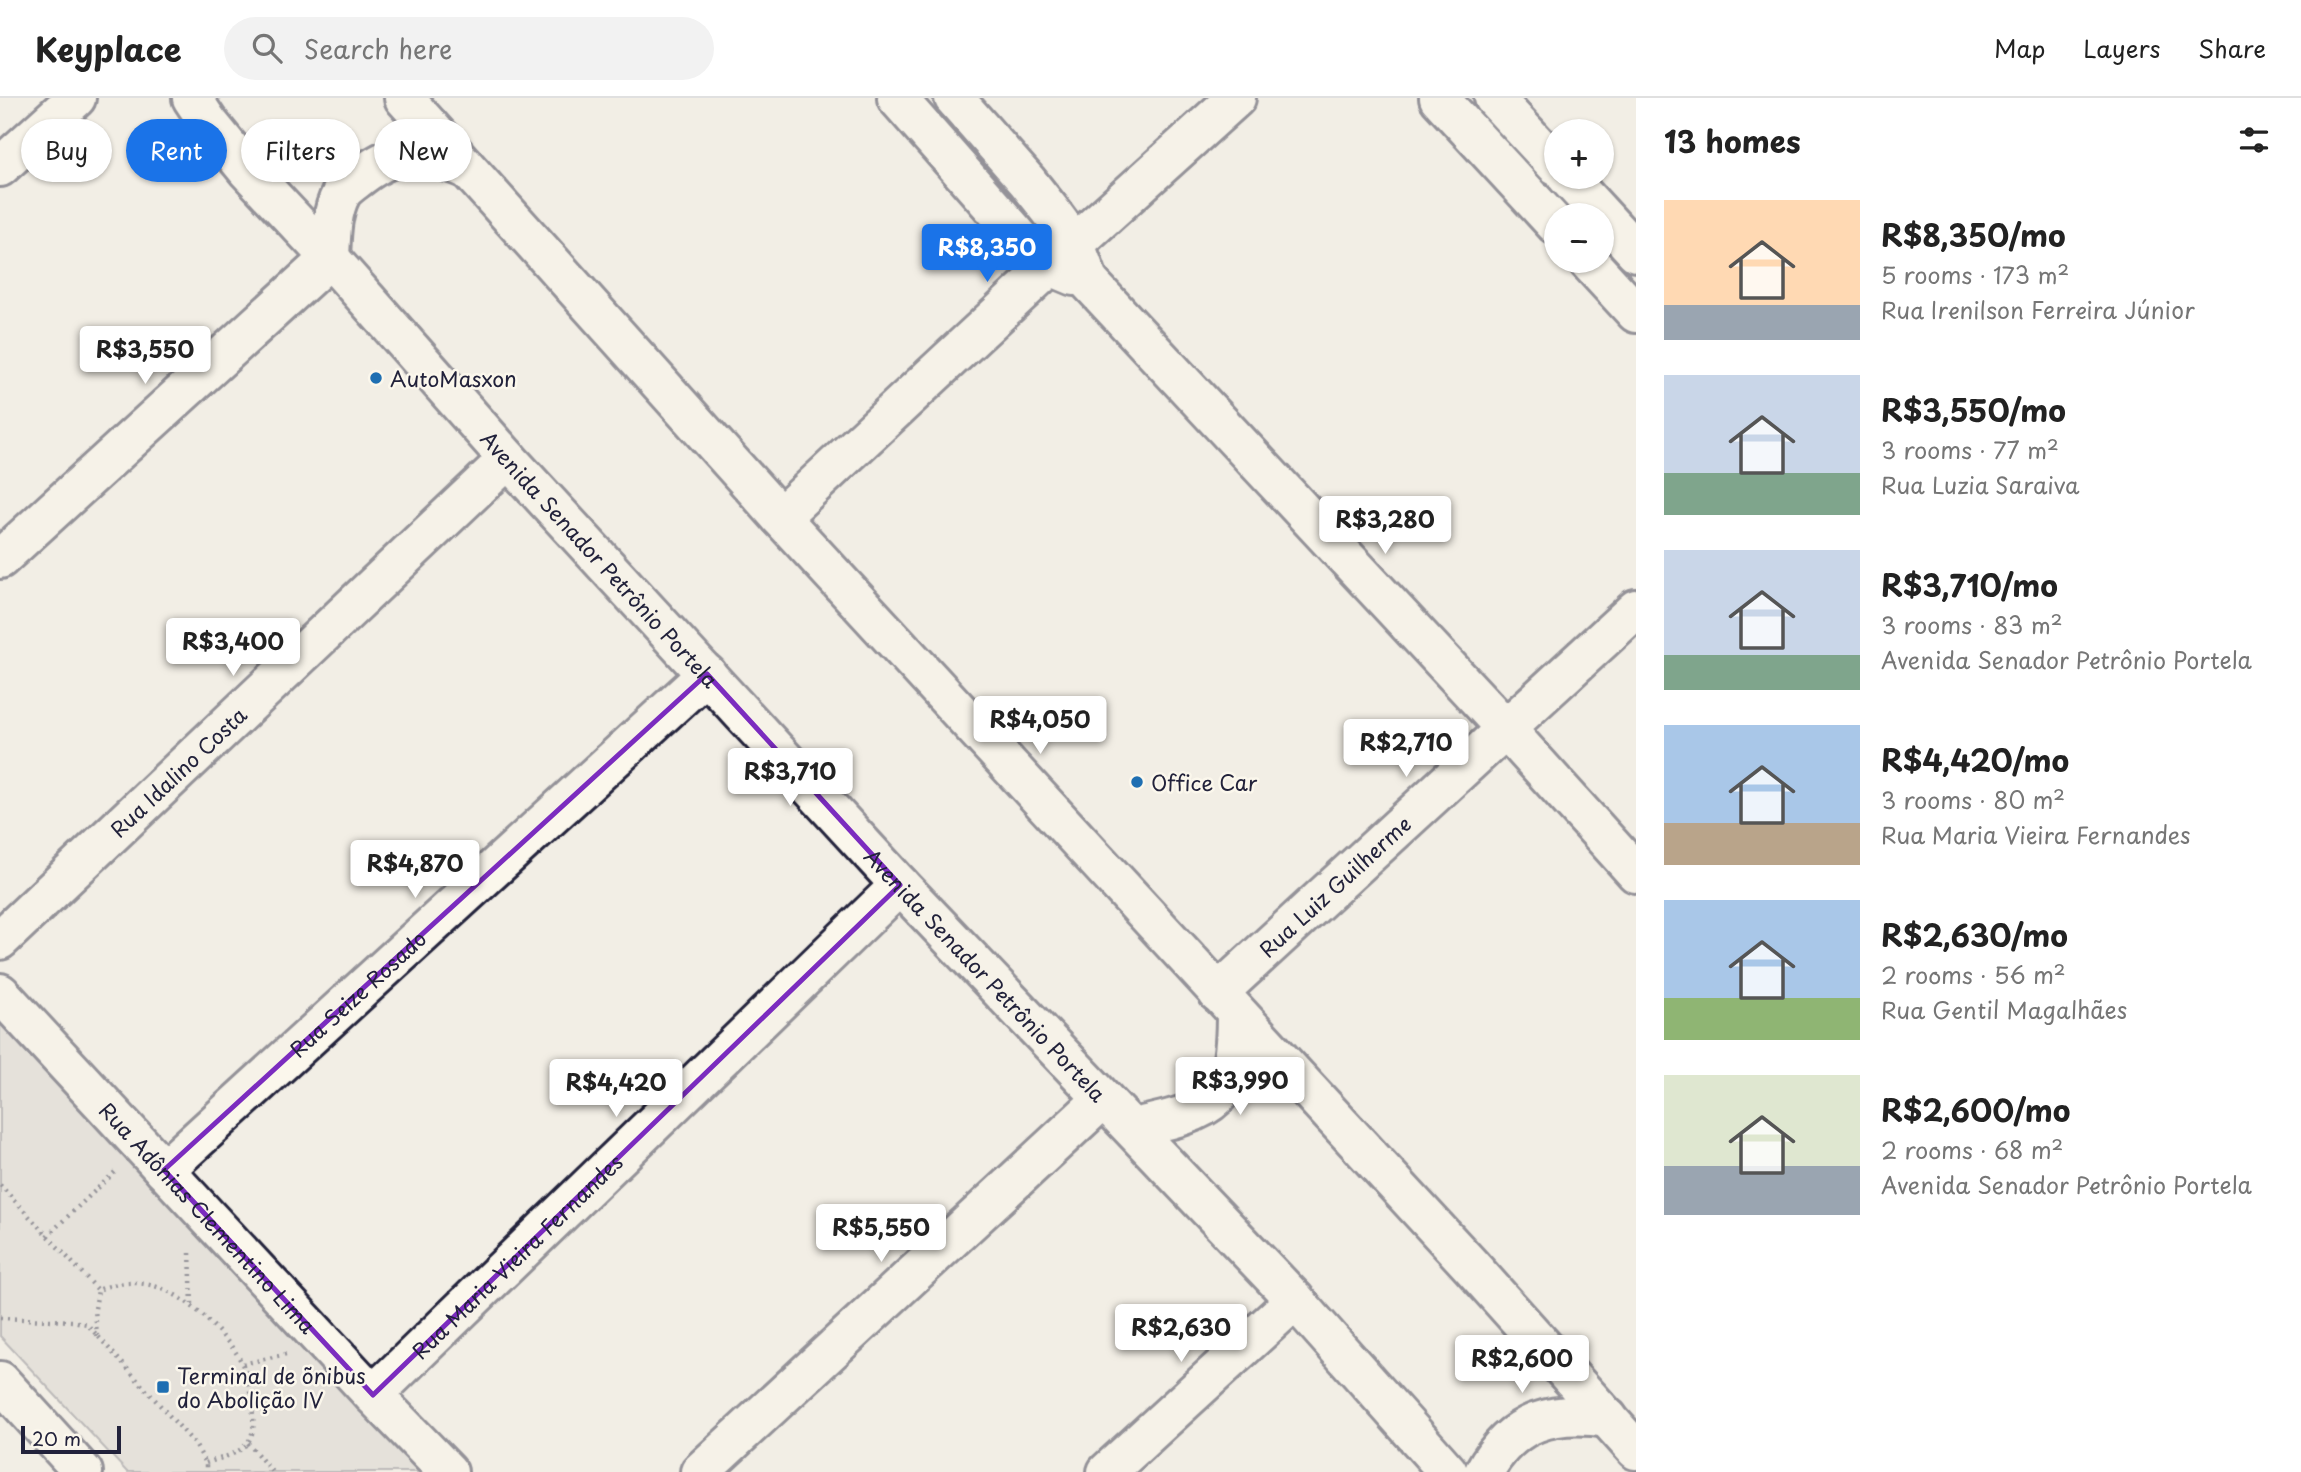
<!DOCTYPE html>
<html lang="en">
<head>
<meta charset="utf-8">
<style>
	:root { --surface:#fff; --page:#f2f2f2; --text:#222; --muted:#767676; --line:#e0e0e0; --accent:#1a73e8 }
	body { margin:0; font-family:"Playpen Sans",sans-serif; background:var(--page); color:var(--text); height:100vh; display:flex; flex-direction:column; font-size:26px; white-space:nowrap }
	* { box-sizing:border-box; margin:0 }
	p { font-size:23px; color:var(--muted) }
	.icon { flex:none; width:38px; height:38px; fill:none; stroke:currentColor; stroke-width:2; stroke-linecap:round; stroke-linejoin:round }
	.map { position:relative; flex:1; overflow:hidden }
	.side { display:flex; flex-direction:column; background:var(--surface); width:665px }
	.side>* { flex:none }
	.hud { position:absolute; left:21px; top:21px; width:665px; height:63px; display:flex; gap:14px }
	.buttons { position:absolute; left:1544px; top:21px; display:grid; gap:14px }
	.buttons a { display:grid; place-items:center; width:70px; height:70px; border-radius:50%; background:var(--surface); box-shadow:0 2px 5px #0004; font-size:35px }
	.scale { position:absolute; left:21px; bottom:18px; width:100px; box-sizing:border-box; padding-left:7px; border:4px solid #22223b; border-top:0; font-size:19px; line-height:24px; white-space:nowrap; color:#22223b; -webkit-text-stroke:5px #fbf7ec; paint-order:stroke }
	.price { position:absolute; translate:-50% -60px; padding:0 16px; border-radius:7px; background:#fff; color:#222; font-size:23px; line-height:46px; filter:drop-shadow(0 2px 4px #0008) }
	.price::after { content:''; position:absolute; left:50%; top:42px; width:21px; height:16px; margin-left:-10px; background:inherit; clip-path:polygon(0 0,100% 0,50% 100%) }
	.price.selected { background:var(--accent); color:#fff }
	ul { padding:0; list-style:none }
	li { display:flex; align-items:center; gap:21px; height:175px; padding:0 28px }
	li span { display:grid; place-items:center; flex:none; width:196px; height:140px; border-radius:0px; color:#555 }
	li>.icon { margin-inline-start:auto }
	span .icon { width:84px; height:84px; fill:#fffc; stroke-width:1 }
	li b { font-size:30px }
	h2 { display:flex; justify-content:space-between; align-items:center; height:84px; padding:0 28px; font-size:30px }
	.pill { padding:0 24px; border-radius:32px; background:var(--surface); box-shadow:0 2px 5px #0004; font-size:24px; line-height:63px }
	.pill.selected { background:var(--accent); color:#fff }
	header { display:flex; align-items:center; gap:42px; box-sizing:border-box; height:98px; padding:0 35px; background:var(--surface); border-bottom:2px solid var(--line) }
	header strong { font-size:33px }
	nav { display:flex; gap:38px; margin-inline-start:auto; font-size:24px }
	.search { width:490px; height:63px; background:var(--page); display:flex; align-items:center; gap:18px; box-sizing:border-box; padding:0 24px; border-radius:38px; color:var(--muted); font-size:26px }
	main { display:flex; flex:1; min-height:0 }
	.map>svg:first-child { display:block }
</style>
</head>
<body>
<header>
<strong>Keyplace</strong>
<div class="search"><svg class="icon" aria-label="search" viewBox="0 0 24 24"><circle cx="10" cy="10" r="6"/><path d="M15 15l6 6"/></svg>Search here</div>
<nav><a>Map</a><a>Layers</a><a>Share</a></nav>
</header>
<main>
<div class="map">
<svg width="1636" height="1374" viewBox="0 0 1636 1374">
	<rect width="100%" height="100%" fill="#f2eee5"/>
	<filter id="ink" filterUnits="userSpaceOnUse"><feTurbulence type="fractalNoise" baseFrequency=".0143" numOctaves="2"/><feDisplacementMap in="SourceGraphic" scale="14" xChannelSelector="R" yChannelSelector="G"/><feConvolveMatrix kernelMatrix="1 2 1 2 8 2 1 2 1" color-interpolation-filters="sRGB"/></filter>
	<g filter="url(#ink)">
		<polygon fill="#d4d1cc" stroke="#7b7a84" stroke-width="2" points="0,911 424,1374 127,1374 0,1238"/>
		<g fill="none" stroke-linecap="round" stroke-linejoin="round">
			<g stroke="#22223b" stroke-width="44">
				<g id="minor">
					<polyline points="897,0 1021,141 1050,168 1074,178"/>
					<polyline points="954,0 1027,83 1050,112 1075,146 1089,184 1505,630 1636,775"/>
					<polyline points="1439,0 1556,127"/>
					<polyline points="1494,0 1556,67"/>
					<polyline points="0,69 76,0"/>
					<polyline points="1567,79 1636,154"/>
					<polyline points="1588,163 1636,215"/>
					<polyline points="780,419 1050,168 1236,0"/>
					<polyline points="0,461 330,160"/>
					<path id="s1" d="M 0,842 L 508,361"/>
					<path id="s2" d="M 0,895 L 373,1297 L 448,1374"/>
					<path id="s3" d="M 1218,895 L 1636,511"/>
					<path id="s4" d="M 164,1072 L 707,576"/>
					<polyline points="0,1283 83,1374"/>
					<path id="s5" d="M 373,1297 L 900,787"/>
					<polyline points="700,1374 1103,1001"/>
					<polyline points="1107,1374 1295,1202"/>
				</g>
			</g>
			<g stroke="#22223b" stroke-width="44">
				<g id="tertiary">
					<path id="s6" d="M 192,0 L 208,24 L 248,73 L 330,160 L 508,361 L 900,787 L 1295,1202 L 1448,1374"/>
					<polyline points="404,0 780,419 1471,1168 1636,1352"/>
					<path d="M 330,160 C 331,139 331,115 341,96 C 345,89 355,83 361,78 C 403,47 422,53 467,71"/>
					<path d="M 1133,1030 C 1216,1012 1236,1005 1236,915"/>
					<path d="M 1484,1374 C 1512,1322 1553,1312 1608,1320"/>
				</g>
			</g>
			<g stroke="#22223b" stroke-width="4.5" stroke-dasharray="2 5" stroke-linecap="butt">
				<polyline points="0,1087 98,1192"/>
				<polyline points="47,1138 116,1073"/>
				<polyline points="190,1155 192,1206"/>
				<polyline points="0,1220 73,1223 87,1226 194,1345 206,1365 206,1374"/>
				<path d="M 97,1238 L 95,1211 L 98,1192 C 146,1172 185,1197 216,1231 C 226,1242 237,1253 242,1266 C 248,1278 250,1294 252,1307 C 253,1321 256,1332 248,1344 C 239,1357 220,1360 206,1365"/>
				<polyline points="243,1266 286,1256"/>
				<polyline points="248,1345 272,1374"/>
			</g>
			<use href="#minor" stroke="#fbf7ec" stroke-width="38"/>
			<use href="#tertiary" stroke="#fbf7ec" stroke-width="38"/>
		</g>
	</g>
	<path d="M0 0H1636V1374H0ZM 707,576 L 900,787 L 373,1297 L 164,1072 Z" fill="#f2eee5" fill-opacity=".55" fill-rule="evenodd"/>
	<path fill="none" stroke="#7b2cbf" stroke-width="5" stroke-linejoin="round" d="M 707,576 L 900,787 L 373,1297 L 164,1072 Z"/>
	<g fill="#1f6fb2" stroke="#fbf7ec" stroke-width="2.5">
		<circle cx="376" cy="280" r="7"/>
		<circle cx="1137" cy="684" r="7"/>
		<rect x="156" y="1282" width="14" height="14" rx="3.5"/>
	</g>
	<g text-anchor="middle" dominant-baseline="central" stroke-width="5" stroke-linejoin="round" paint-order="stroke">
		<g font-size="21" fill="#22223b" stroke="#fbf7ec" text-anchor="start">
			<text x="390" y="280">AutoMasxon</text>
			<text x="1151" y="684">Office Car</text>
			<text x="177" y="1277">Terminal de õnibus<tspan x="177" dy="24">do Abolição IV</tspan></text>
		</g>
		<g font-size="21" fill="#22223b" stroke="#fbf7ec">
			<text stroke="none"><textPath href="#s6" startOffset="616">Avenida Senador Petrônio Portela</textPath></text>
			<text stroke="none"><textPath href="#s1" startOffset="245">Rua Idalino Costa</textPath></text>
			<text stroke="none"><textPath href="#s3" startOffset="158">Rua Luiz Guilherme</textPath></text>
			<text stroke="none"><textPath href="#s6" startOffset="1183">Avenida Senador Petrônio Portela</textPath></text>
			<text stroke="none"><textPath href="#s4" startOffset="262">Rua Seize Rosado</textPath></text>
			<text stroke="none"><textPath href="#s2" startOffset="306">Rua Adônias Clementino Lima</textPath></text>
			<text stroke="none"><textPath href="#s5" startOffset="200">Rua Maria Vieira Fernandes</textPath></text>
		</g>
	</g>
</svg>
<div class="buttons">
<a>+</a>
<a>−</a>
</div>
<div class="scale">20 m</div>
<b class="price selected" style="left:987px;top:186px">R$8,350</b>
<b class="price" style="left:145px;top:288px">R$3,550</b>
<b class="price" style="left:1385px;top:458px">R$3,280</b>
<b class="price" style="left:233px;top:580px">R$3,400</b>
<b class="price" style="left:1040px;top:658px">R$4,050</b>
<b class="price" style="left:1406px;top:681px">R$2,710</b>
<b class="price" style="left:790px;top:710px">R$3,710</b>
<b class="price" style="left:415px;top:802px">R$4,870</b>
<b class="price" style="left:1240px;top:1019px">R$3,990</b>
<b class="price" style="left:616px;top:1021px">R$4,420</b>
<b class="price" style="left:881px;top:1166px">R$5,550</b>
<b class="price" style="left:1181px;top:1266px">R$2,630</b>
<b class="price" style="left:1522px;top:1297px">R$2,600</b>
<div class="hud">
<a class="pill">Buy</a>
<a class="pill selected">Rent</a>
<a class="pill">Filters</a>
<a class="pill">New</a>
</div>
</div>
<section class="side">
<h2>13 homes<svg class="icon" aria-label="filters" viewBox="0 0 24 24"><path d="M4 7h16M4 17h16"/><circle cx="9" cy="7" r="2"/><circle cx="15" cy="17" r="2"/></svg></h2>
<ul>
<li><span style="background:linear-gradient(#ffd9b3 75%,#9aa5b1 0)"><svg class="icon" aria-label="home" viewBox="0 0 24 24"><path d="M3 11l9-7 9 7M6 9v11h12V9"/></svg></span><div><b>R$8,350/mo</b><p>5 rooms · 173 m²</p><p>Rua Irenilson Ferreira Júnior</p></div></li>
<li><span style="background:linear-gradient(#c9d6e8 70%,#7fa58c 0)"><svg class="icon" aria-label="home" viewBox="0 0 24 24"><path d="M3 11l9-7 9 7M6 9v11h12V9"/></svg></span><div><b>R$3,550/mo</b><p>3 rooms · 77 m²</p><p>Rua Luzia Saraiva</p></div></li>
<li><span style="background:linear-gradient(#c9d6e8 75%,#7fa58c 0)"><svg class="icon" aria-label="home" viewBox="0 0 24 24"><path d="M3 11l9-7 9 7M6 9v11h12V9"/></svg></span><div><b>R$3,710/mo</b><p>3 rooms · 83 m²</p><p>Avenida Senador Petrônio Portela</p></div></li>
<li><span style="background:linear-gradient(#a9c7e8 70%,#b9a48a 0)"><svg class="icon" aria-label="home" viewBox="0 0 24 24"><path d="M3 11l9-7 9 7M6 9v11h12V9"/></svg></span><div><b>R$4,420/mo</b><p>3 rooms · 80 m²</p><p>Rua Maria Vieira Fernandes</p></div></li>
<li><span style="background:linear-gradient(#a9c7e8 70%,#8fb573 0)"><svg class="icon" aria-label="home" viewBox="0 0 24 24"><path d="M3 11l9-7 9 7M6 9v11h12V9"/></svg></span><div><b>R$2,630/mo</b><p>2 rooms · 56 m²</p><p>Rua Gentil Magalhães</p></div></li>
<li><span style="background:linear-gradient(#dfe7d0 65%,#9aa5b1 0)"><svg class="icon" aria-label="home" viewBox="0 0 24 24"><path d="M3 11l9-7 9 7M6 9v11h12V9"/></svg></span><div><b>R$2,600/mo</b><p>2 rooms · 68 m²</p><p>Avenida Senador Petrônio Portela</p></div></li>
</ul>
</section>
</main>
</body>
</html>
